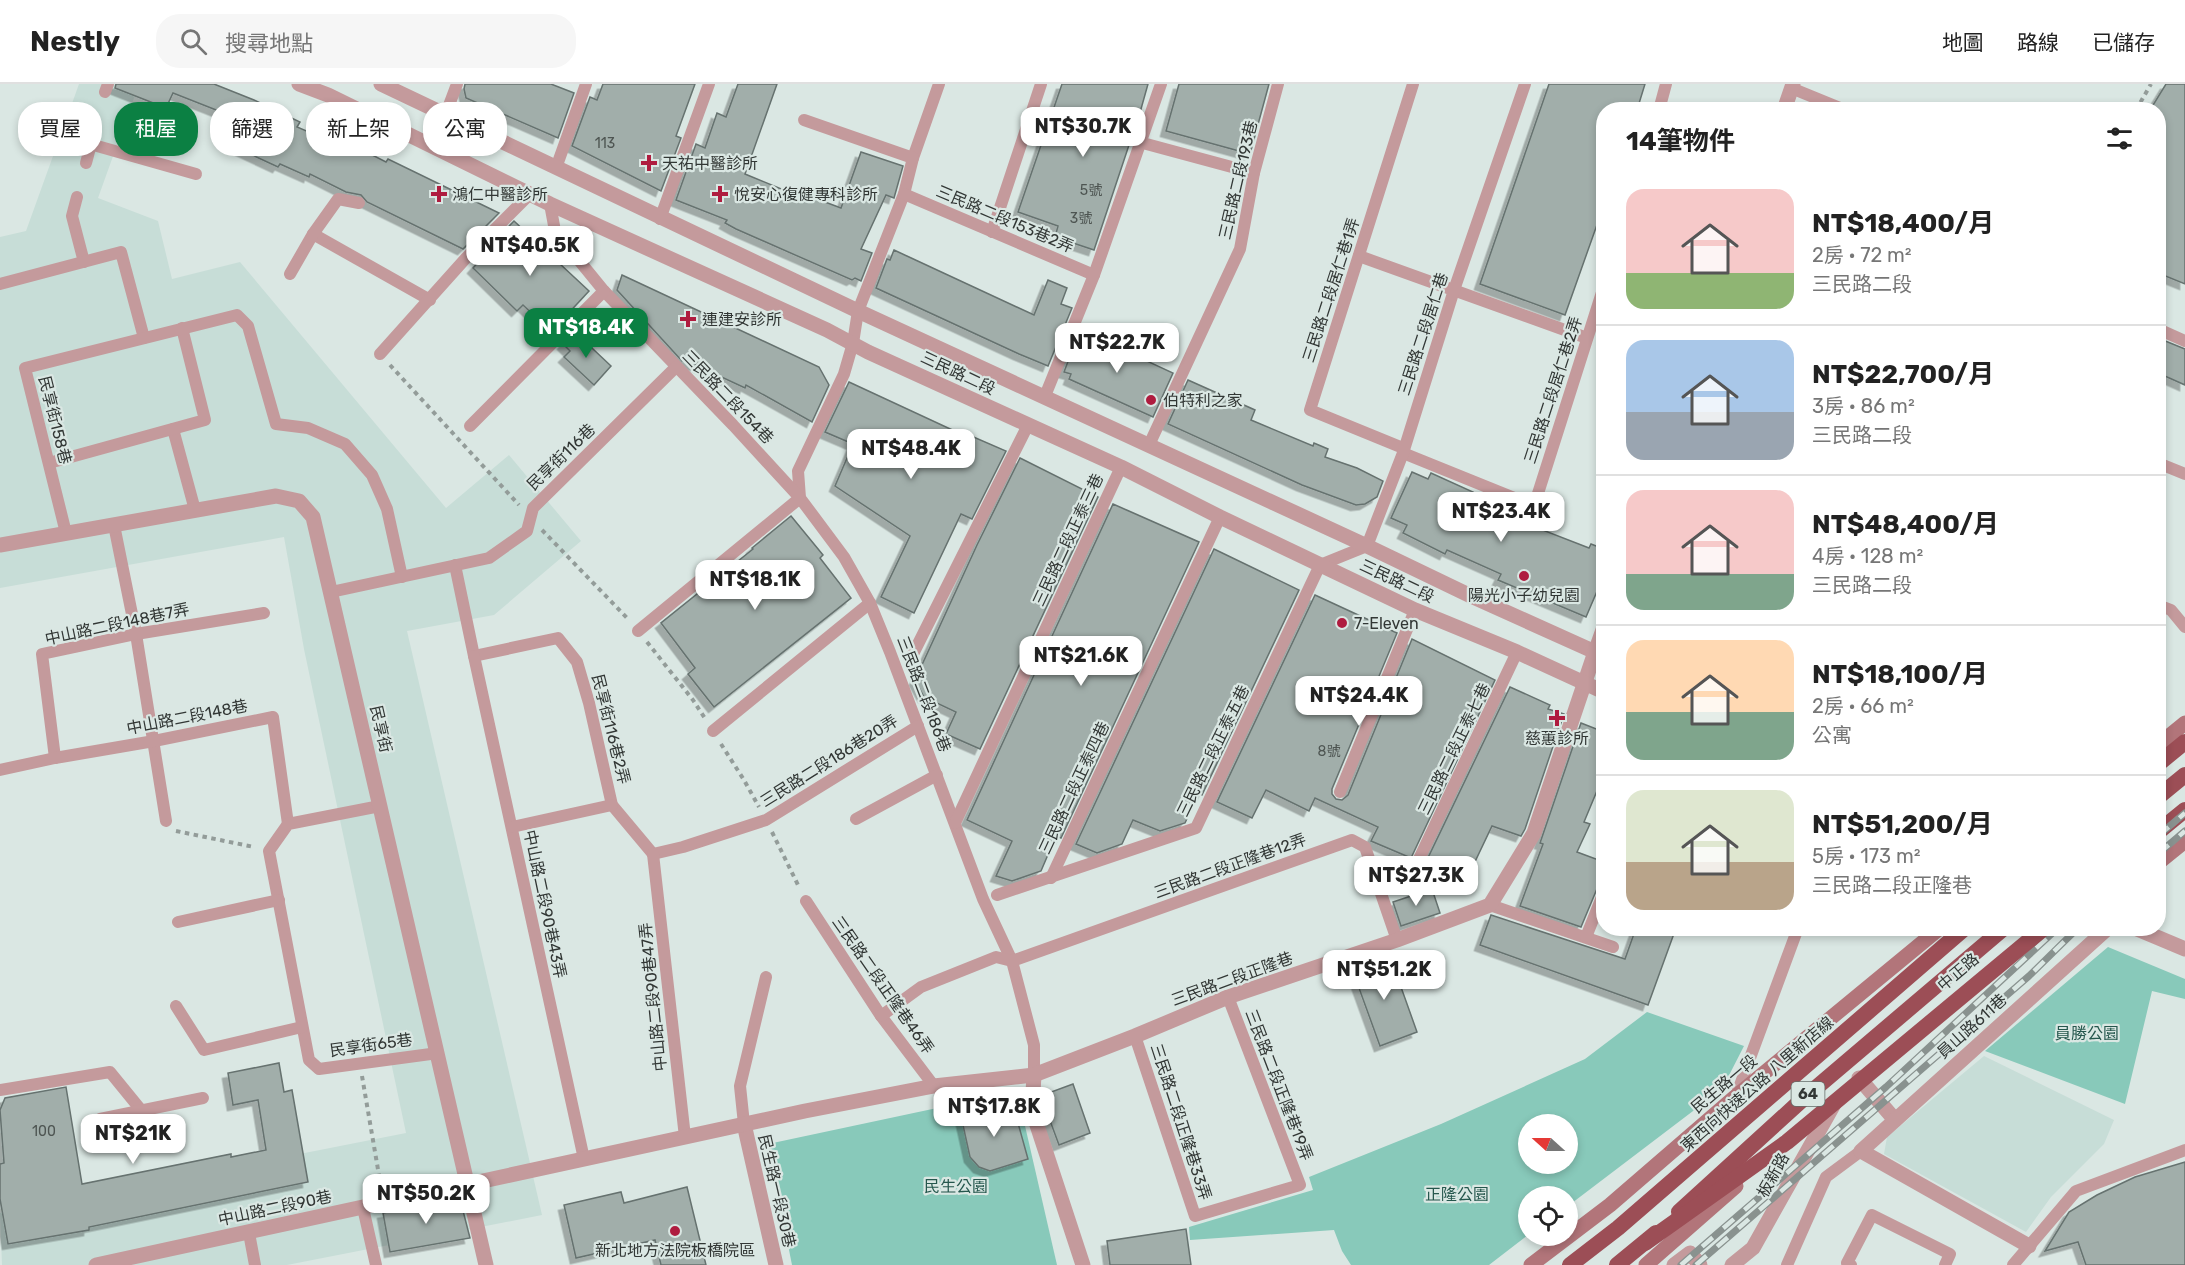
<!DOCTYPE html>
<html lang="zh-TW">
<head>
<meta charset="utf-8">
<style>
	:root { --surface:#fff; --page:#f6f6f6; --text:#222; --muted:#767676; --line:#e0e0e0; --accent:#0b8043 }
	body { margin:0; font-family:Rubik,"Noto Sans TC",sans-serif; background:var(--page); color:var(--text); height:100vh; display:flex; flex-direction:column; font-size:22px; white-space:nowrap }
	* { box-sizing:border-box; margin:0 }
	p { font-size:20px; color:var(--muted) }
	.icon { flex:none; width:33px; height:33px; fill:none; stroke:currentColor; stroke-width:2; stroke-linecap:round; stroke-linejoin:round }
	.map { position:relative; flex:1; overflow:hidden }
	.panel { position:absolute; left:1596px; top:18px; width:570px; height:834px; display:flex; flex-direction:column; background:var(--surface); border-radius:24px; box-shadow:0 3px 9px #0003 }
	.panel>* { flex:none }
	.hud { position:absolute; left:18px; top:18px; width:570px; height:54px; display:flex; gap:12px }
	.needle { width:39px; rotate:291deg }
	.fabs { position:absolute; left:1518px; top:1030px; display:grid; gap:12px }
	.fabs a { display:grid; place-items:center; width:60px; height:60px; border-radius:50%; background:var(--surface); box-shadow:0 3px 9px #0003; font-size:30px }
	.price { position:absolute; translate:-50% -51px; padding:0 14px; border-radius:12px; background:#fff; color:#222; font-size:20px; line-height:39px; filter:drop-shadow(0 2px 3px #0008) }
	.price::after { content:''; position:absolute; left:50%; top:36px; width:18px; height:14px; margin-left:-9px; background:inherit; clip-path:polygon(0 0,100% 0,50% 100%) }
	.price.active { background:var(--accent); color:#fff }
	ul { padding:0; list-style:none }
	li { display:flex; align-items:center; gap:18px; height:150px; padding:0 30px }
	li+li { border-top:2px solid var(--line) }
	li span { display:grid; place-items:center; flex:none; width:168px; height:120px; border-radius:18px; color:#555 }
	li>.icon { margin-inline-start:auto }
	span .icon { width:72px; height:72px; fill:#fffc; stroke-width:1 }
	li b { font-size:26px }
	h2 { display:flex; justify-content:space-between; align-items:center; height:72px; padding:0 30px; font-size:26px }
	.pill { padding:0 21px; border-radius:24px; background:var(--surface); box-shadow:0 3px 9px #0003; font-size:21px; line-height:54px }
	.pill.active { background:var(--accent); color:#fff }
	header { display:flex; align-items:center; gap:36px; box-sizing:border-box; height:84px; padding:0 30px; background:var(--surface); border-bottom:2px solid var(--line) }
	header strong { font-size:28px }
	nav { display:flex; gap:33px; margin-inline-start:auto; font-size:21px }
	.search { width:420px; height:54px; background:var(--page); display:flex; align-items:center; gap:15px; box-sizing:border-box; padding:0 21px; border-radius:24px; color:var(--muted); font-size:22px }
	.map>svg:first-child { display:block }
</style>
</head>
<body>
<header>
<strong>Nestly</strong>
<div class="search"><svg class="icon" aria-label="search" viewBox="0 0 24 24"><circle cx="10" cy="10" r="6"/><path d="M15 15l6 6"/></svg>搜尋地點</div>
<nav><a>地圖</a><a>路線</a><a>已儲存</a></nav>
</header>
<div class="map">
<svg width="2185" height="1181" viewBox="0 0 2185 1181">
	<defs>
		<filter id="shadow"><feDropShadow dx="-5.5" dy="5.5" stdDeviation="0" flood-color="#0004"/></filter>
	</defs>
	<rect width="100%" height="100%" fill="#dae7e3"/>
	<g fill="#c7ddd7">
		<polygon points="79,0 139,0 98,114 158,137 172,195 240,178 446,424 509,371 581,457 494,531 407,547 542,1131 287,1181 2,1181 0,1129 406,1049 304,565 284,453 0,504 0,153 26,147"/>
		<polygon points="1984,972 2114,1036 2104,1060 2051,1113 2026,1148 1884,1070 1887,1053"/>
	</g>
	<g fill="#88c9ba" fill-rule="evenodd">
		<polygon points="2108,863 2185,895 2185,915 2152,907 2125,1020 1985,967"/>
		<path d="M 1647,928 L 1744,962 L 1722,1005 L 1568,1122 L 1568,1113 L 1528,1113 L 1528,1151 L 1489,1181 L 1351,1181 L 1342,1167 L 1334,1146 L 1190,1156 L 1189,1143 L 1313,1106 L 1309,1093 L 1441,1040 L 1585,975 ZM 1528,1041 L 1568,1041 L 1568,1080 L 1528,1080 Z"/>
		<polygon points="1017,1007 1057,1181 792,1181 768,1060"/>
	</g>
	<g fill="#a1aeaa" stroke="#66726f" stroke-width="1.5" filter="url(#shadow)">
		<polygon points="116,0 214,0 254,16 300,38 297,43 332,58 335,52 386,78 388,75 499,129 463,165 367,118 361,111 346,108 310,90 309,93 280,80 278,83 235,63 245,42 238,39 239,35 173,9 166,24 115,4"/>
		<polygon points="465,0 551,0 574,9 558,54 466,14 464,5"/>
		<polygon points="603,0 695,0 676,52 681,54 661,107 572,62 590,13 597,16"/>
		<polygon points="738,0 777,0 745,90 808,116 809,112 841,124 861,68 903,82 894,114 886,111 861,165 872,169 861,197 855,194 852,196 736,145 725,139 727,136 676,116 696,60 705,64 717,29 726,33"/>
		<polygon points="1062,0 1148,0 1141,25 1094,166 1055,153 1058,142 1018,128"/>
		<polygon points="1179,0 1269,0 1250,70 1166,47"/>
		<polygon points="1549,0 1645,0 1637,26 1604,26 1604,121 1565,231 1480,200"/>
		<polygon points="2166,0 2185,0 2185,200 2158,189 2158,26 2150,26"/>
		<polygon points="514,137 589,207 551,248 523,221 517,227 473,184 482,174 479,173"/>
		<polygon points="894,166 1034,231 1048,196 1067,204 1061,220 1072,224 1048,282 1019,270 876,204 887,175 890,176"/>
		<polygon points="622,191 819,283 829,301 812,338 746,301 745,304 683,275 682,277 617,206"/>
		<polygon points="1080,246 1173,289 1153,333 1069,295 1071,290 1064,288"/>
		<polygon points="575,248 611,282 594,301 564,273 570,267 563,260"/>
		<polygon points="2158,254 2185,265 2185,301 2158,289"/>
		<polygon points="1188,296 1255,326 1251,336 1313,362 1314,359 1328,365 1325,373 1357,384 1383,397 1377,413 1365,420 1356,421 1302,401 1168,340"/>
		<polygon points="849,298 961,350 962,348 1006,367 972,435 961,430 914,529 881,513 910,452 835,402 853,360 825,348"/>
		<polygon points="1020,374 1098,413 980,665 946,650 956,628 924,613 915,596 977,461"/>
		<polygon points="1412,388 1428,395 1431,389 1473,408 1469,415 1522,438 1589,464 1591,460 1604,465 1604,491 1586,533 1498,496 1501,490 1447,466 1445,470 1403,449 1407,441 1391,434"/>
		<polygon points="1113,420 1199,458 1061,754 1056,752 1041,787 1012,797 996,792 1012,757 967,736"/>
		<polygon points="791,432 823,471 820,474 851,514 714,623 688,590 695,584 661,539 753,465 752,464"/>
		<polygon points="1214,465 1299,506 1202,711 1199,709 1185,739 1160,747 1133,736 1122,760 1097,769 1076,760"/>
		<polygon points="1315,511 1397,549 1332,705 1332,710 1336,715 1342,716 1348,711 1412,555 1495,596 1411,774 1371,757 1378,743 1315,714 1309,727 1266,706 1252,734 1217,718"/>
		<polygon points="1510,603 1550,621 1548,625 1564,630 1525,745 1521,752 1492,742 1472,784 1460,778 1453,793 1425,780"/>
		<polygon points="1581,639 1604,648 1604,690 1584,738 1590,740 1577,768 1604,778 1604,788 1581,843 1520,822 1543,760 1540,759"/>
		<polygon points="1432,805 1440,829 1401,842 1393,818"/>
		<polygon points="1491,831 1625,875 1636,844 1676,844 1648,921 1480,861"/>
		<polygon points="1391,875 1417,948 1380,962 1351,882 1368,876 1371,882"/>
		<polygon points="279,979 284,1008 292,1006 308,1098 89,1143 89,1146 8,1160 0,1115 0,1080 4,1079 0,1026 5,1014 66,1003 82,1100 231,1070 231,1073 266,1066 258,1016 233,1021 228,989"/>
		<polygon points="1073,1000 1090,1049 1059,1061 1042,1015 1043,1011"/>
		<polygon points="1013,1021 1028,1075 990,1087 979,1083 970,1073 961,1032"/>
		<polygon points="2185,1078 2185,1181 2086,1181 2078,1158 2045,1167 2069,1128 2097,1111 2135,1093"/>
		<polygon points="687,1103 706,1181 661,1181 655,1156 576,1174 564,1121 621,1108 624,1119"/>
		<polygon points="453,1114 461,1119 470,1154 390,1168 383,1129"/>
		<polygon points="1186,1145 1191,1181 1110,1181 1107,1157"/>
	</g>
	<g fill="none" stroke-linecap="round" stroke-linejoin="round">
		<g stroke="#939c99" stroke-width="4" stroke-dasharray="4.5 4.5" stroke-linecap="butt">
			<polyline points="2136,26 2151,0"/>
			<polyline points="390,281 519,421"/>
			<polyline points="542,446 629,536"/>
			<polyline points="647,558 693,616 706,636"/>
			<polyline points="721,660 744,696 759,723"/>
			<polyline points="176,747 254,763"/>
			<polyline points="772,748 799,803"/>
			<polyline points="362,992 381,1103"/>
		</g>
		<g stroke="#c49a9c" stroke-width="12">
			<polyline points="939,0 913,74 904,110 858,227 853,259 844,290 798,387 800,414 844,473 870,519 890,568 983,815 1012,877 1034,961 1034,991"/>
			<polyline points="1791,4 1845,26"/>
			<polyline points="105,8 108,0"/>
			<polyline points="1659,26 1666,0"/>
			<polyline points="445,32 457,0"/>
			<polyline points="804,36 913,74"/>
			<polyline points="83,58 196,90"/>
			<polyline points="1139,58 1254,89"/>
			<polyline points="86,79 95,45"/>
			<polyline points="556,84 586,0"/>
			<polyline points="904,110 1094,191"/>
			<polyline points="77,113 72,132 84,178"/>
			<polyline points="550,120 555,147 604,207 733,341 800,414 638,547"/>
			<polyline points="660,135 709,0"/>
			<polyline points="992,148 1041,0"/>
			<polyline points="313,150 430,216"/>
			<polyline points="1359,172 1587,254"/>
			<polyline points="290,190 313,150 338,115 359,119"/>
			<polyline points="0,200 121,168 144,254"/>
			<polyline points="2158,245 2185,257"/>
			<polyline points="380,270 466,174 530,110"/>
			<polyline points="1045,312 1094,191 1161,0"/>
			<polyline points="470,342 604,207"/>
			<polyline points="173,345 195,426"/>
			<polyline points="1149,361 1240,165 1254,89 1278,0"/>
			<polyline points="1403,364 1310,326 1413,0"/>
			<polyline points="1403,369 1534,422 1604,202"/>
			<polyline points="49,379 205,336 182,244"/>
			<polyline points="2158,379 2185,390"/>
			<polyline points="114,441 136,550 166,737"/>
			<polyline points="66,449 25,284 237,231 248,242 276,340 308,344 345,360 372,391 387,425 402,493"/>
			<polyline points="455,481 474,572 558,554 577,578 589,619 612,721 653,770"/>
			<polyline points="331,508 489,474 527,447 533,424 676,283"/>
			<polyline points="2158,521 2171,526 2185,543"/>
			<polyline points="913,570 1028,341"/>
			<polyline points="474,572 584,1075"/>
			<polyline points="713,647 870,519"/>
			<polyline points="55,674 42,570 136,550 264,529"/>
			<polyline points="0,686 55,674 154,657 273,633 288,740"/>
			<polyline points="1340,708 1415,526"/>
			<polyline points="380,722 288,740 269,767 309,976 319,985 438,969"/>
			<polyline points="856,735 937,691"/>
			<polyline points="955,739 1121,383"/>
			<polyline points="512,743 612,721"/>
			<polyline points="653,770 683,763 766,736 918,642"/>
			<polyline points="653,770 685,1053"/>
			<polyline points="1419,775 1517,568"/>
			<polyline points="1051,794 1220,433"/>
			<polyline points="997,811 1196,744 1320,481 1367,462 1403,369 1454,206 1525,0"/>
			<polyline points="806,817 881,932 934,1002"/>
			<polyline points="1490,821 1613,863"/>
			<polyline points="178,838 279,816"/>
			<polyline points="1586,853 1604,808"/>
			<polyline points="176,922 204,966 302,943"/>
			<polyline points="881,932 921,903 996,873 1012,877 1352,756 1365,763 1397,856"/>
			<polyline points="1135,952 1195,1132 1300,1101 1228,913"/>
			<polyline points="0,1006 110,988 141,1026"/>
			<polyline points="1736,1012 1798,844"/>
			<polyline points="100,1035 203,1014"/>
			<polyline points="744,1040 740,1002 766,893"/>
			<polyline points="363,1124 376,1181"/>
			<polyline points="249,1149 255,1181"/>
			<polyline points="1787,1181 1826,1093 1861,1067"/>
			<polyline points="1851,1181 1847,1179 1872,1131 1950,1170 1945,1181"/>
			<polyline points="2013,1181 2076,1107 2185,1066"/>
		</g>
		<g stroke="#c49a9c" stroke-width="15">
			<polyline points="0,461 276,412 299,417 313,433 486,1181"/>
			<polyline points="1034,991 1032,1026 1083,1181"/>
			<polyline points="1859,994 1895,1036"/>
			<polyline points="744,1040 776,1181"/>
			<polyline points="2029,1162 1861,1067 2108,844"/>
			<polyline points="96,1181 805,1027 934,1002 1034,991 1135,952 1228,913 1397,856 1490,821 1534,749 1595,568"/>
			<polyline points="1674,1181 1690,1169 1700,1181"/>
			<polyline points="1732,1181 1753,1164 1834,1020"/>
		</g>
		<g stroke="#c49a9c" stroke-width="15">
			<polyline points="299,0 328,11 550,120 827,246 868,268 1121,383 1220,433 1415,526 1517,568 1604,608"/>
			<polyline points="381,0 858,227 1367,462 1473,513 1604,572"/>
			<polyline points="1784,26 1793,0"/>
			<polyline points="1595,568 1604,543"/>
			<polyline points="2135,844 2185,865"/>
		</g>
		<g stroke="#b2757a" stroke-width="15">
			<polyline points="2158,661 2185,639"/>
			<polyline points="2158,779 2185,757"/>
			<polyline points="1531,1181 1610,1121 1735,1013 1940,844"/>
			<polyline points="1646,1181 1736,1102"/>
		</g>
		<g stroke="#9c4e56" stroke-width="16">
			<polyline points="2158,680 2185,658"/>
			<polyline points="2158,713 2185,691"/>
			<polyline points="2158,748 2185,726"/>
			<polyline points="1679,1128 1804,1014 2004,844"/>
			<polyline points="1570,1181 1618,1144 1965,844"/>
			<polyline points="1617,1181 1656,1149"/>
		</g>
		<g stroke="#89928f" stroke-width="7">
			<g id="rail">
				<polyline points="2158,752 2185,729"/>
				<polyline points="2158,770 2185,747"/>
				<polyline points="1681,1181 1886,1003 2058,844"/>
				<polyline points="1696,1181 2029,892 2078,844"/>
			</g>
		</g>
		<use href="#rail" stroke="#dae7e3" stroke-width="4.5" stroke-dasharray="14" stroke-linecap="butt"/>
		<polyline stroke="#9c4e56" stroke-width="16" points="1645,1159 1787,1058 2044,844"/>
	</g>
	<g fill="#af1c3f" stroke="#dae7e3" stroke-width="2">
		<path d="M646 70h6v6h6v6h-6v6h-6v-6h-6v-6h6z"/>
		<path d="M436 101h6v6h6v6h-6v6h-6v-6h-6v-6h6z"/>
		<path d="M717 101h6v6h6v6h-6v6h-6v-6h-6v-6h6z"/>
		<path d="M685 226h6v6h6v6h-6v6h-6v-6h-6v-6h6z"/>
		<circle cx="1151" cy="316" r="6"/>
		<circle cx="1524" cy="492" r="6"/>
		<circle cx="1342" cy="539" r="6"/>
		<path d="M1554 625h6v6h6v6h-6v6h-6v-6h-6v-6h6z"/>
		<circle cx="675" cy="1147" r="6"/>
	</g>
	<g text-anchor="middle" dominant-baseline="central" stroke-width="4.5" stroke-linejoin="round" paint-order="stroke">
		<g font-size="14" fill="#4e5552">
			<text x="605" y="59">113</text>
			<text x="1091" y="106">5號</text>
			<text x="1081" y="134">3號</text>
			<text x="1329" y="667">8號</text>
			<text x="44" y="1047">100</text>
		</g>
		<rect fill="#dae7e3" stroke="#646c69" stroke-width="1.5" x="1791.5" y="998" width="33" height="24" rx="4.5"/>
		<g font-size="15" font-weight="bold" fill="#323735">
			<text x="1808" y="1010">64</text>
		</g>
		<g font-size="16" fill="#323735" stroke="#dae7e3" text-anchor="start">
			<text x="662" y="79">天祐中醫診所</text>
			<text x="452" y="110">鴻仁中醫診所</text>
			<text x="734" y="110">悅安心復健專科診所</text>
			<text x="702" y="235">連建安診所</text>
			<text x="1163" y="316">伯特利之家</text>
			<text x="1524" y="511" text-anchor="middle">陽光小子幼兒園</text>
			<text x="1354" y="539">7-Eleven</text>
			<text x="1557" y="654" text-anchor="middle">慈蕙診所</text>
			<text x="675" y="1166" text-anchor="middle">新北地方法院板橋院區</text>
		</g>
		<g font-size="16" fill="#323735" stroke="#dae7e3">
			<text transform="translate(1238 96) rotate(-77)">三民路二段193巷</text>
			<text transform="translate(1005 135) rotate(23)">三民路二段153巷2弄</text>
			<text transform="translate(1331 206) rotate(-72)">三民路二段居仁巷1弄</text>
			<text transform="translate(1423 250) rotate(-72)">三民路二段居仁巷</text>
			<text transform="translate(958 289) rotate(25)">三民路二段</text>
			<text transform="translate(1553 306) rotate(-72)">三民路二段居仁巷2弄</text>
			<text transform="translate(728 313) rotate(46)">三民路二段154巷</text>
			<text transform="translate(55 336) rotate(76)">民享街158巷</text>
			<text transform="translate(561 373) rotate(-44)">民享街116巷</text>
			<text transform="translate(1068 456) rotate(-65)">三民路二段正泰三巷</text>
			<text transform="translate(1397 497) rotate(25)">三民路二段</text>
			<text transform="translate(117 540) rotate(-12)">中山路二段148巷7弄</text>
			<text transform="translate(924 610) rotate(69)">三民路二段186巷</text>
			<text transform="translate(187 633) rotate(-11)">中山路二段148巷</text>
			<text transform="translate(381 645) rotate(77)">民享街</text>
			<text transform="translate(611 645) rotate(76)">民享街116巷2弄</text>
			<text transform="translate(1454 665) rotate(-64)">三民路二段正泰七巷</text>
			<text transform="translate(1213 667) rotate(-64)">三民路二段正泰五巷</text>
			<text transform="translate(829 677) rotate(-32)">三民路二段186巷20弄</text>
			<text transform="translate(1074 704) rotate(-65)">三民路二段正泰四巷</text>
			<text transform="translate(1230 782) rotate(-20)">三民路二段正隆巷12弄</text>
			<text transform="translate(545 820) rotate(78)">中山路二段90巷43弄</text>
			<text transform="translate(1958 888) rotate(-40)">中正路</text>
			<text transform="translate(1232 895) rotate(-20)">三民路二段正隆巷</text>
			<text transform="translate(883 901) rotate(55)">三民路二段正隆巷46弄</text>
			<text transform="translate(653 913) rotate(-96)">中山路二段90巷47弄</text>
			<text transform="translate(1972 942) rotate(-42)">員山路611巷</text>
			<text transform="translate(371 961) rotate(-8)">民享街65巷</text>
			<text transform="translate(1724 1000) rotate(-40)">民生路一段</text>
			<text transform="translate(1757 1000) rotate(-41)">東西向快速公路 八里新店線</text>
			<text transform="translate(1279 1001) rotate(69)">三民路二段正隆巷19弄</text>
			<text transform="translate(1181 1038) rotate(72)">三民路二段正隆巷33弄</text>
			<text transform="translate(1773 1091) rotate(-61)">板新路</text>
			<text transform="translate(777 1107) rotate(77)">民生路一段30巷</text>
			<text transform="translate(275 1124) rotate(-12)">中山路二段90巷</text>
		</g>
		<g font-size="16" fill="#25574d" stroke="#dae7e3">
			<text x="2087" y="949">員勝公園</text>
			<text x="956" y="1102">民生公園</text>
			<text x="1457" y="1110">正隆公園</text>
		</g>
	</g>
</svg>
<div class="fabs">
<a><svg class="needle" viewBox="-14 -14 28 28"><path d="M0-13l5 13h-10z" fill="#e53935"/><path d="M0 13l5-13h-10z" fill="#767676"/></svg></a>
<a><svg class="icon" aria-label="locate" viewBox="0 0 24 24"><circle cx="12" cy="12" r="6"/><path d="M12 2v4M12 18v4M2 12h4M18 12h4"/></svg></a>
</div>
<b class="price" style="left:1083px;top:74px">NT$30.7K</b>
<b class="price" style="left:530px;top:193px">NT$40.5K</b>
<b class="price active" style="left:586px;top:275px">NT$18.4K</b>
<b class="price" style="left:1117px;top:290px">NT$22.7K</b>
<b class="price" style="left:911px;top:396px">NT$48.4K</b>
<b class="price" style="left:1501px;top:459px">NT$23.4K</b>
<b class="price" style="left:755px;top:527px">NT$18.1K</b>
<b class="price" style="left:1081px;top:603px">NT$21.6K</b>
<b class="price" style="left:1359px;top:643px">NT$24.4K</b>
<b class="price" style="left:1416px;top:823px">NT$27.3K</b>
<b class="price" style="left:1384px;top:917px">NT$51.2K</b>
<b class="price" style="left:994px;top:1054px">NT$17.8K</b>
<b class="price" style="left:133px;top:1081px">NT$21K</b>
<b class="price" style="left:426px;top:1141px">NT$50.2K</b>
<div class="hud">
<a class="pill">買屋</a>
<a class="pill active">租屋</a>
<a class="pill">篩選</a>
<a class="pill">新上架</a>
<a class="pill">公寓</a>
</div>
<section class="panel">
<h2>14筆物件<svg class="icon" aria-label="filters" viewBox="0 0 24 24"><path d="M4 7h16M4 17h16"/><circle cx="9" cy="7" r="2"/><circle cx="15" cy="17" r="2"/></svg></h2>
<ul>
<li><span style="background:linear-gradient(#f6c9c9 70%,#8fb573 0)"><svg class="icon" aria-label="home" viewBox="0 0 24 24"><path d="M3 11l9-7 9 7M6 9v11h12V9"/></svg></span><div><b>NT$18,400/月</b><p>2房 · 72 m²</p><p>三民路二段</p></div></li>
<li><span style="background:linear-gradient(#a9c7e8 60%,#9aa5b1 0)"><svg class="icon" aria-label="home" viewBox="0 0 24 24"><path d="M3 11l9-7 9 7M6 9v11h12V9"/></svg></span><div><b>NT$22,700/月</b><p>3房 · 86 m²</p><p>三民路二段</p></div></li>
<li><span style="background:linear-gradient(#f6c9c9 70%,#7fa58c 0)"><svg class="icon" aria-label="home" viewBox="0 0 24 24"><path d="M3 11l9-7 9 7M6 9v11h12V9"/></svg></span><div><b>NT$48,400/月</b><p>4房 · 128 m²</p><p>三民路二段</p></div></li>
<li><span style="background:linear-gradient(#ffd9b3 60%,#7fa58c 0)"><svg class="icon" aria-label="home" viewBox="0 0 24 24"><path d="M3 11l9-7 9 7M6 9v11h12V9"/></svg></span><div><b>NT$18,100/月</b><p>2房 · 66 m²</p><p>公寓</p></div></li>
<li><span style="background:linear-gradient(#dfe7d0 60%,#b9a48a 0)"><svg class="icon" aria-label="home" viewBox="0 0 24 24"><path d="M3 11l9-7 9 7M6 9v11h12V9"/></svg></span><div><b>NT$51,200/月</b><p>5房 · 173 m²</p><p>三民路二段正隆巷</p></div></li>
</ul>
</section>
</div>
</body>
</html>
